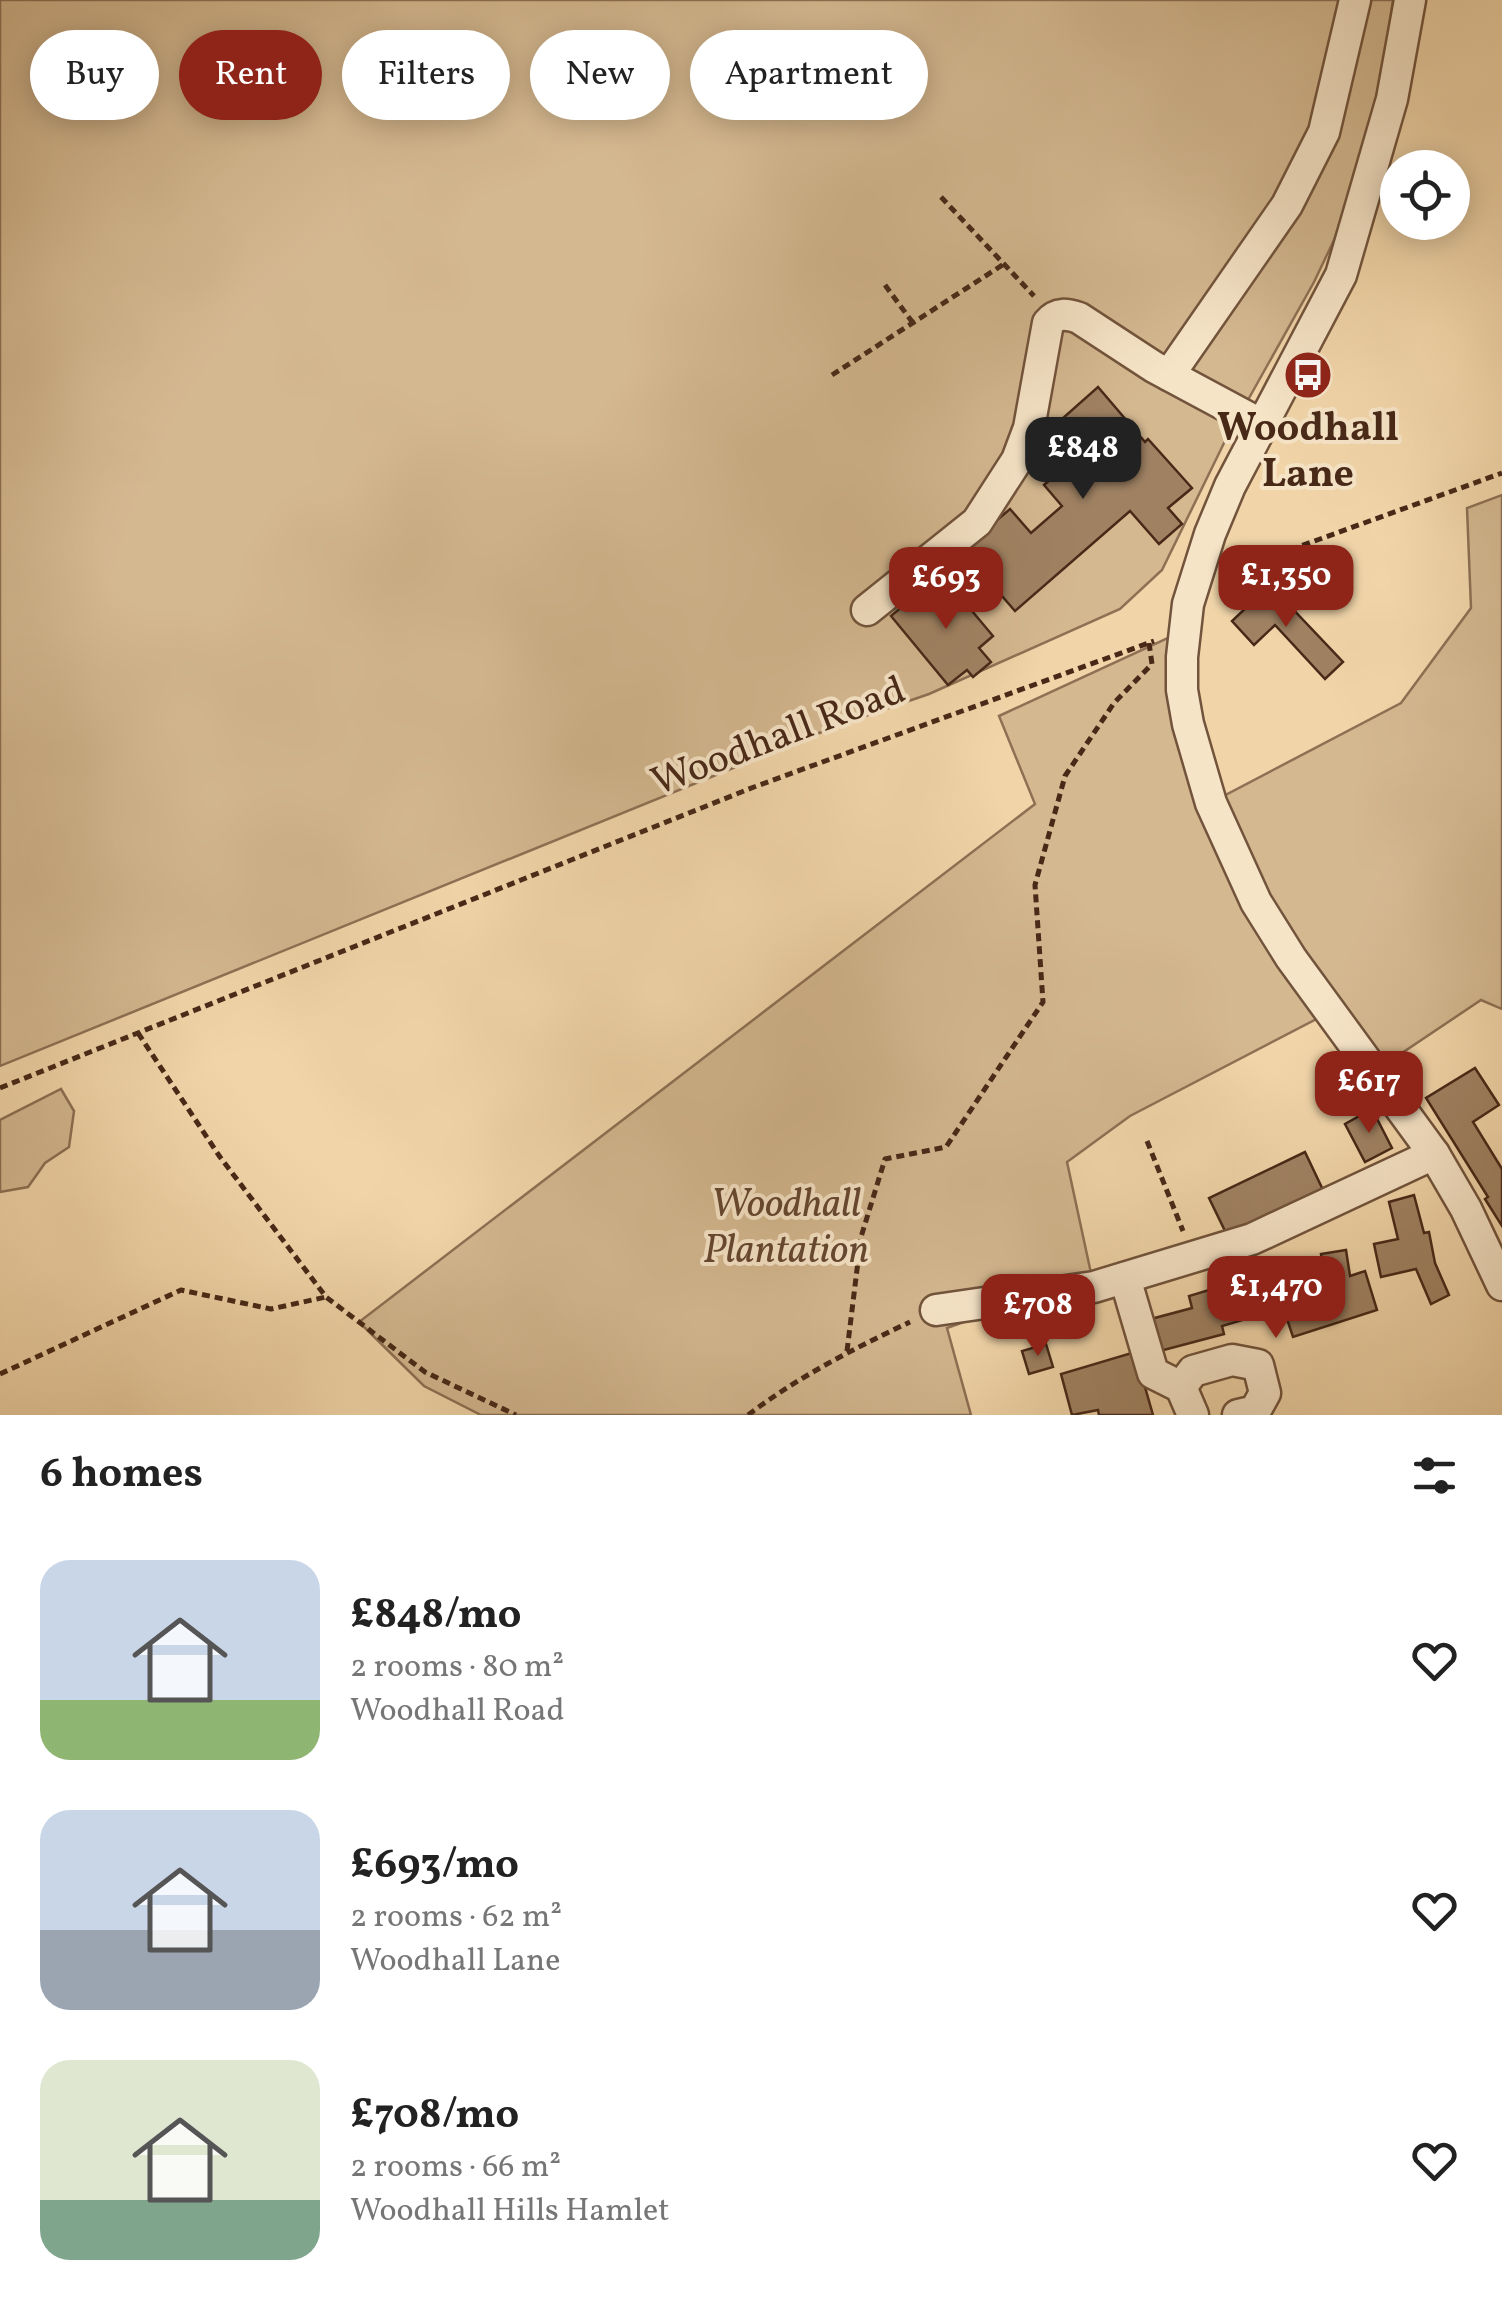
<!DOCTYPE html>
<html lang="en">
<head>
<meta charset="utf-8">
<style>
	:root { --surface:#fff; --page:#f6f6f6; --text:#222; --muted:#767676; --accent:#8f2418 }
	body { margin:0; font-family:Vollkorn,serif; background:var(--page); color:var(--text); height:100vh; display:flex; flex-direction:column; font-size:38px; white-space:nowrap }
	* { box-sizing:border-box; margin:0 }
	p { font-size:32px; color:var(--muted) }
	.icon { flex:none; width:55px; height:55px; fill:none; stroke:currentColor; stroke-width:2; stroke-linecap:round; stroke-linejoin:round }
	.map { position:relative; height:1415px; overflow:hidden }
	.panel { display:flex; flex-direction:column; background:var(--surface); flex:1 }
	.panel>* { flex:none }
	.hud { position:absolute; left:30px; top:30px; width:1000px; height:90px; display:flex; gap:20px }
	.controls { position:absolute; left:1380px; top:150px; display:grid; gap:20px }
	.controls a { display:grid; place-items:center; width:90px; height:90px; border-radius:50%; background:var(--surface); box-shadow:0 5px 25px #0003; font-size:50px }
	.price { position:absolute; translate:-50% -85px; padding:0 22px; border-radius:20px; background:var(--accent); color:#fff; font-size:32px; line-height:65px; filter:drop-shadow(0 2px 5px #0008) }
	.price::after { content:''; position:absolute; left:50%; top:60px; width:30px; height:22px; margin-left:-15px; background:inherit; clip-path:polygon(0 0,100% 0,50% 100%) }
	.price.selected { background:#222; color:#fff }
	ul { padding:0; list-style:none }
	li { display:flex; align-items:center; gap:30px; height:250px; padding:0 40px }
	li span { display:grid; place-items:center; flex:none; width:280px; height:200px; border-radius:30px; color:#555 }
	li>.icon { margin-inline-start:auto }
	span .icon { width:120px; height:120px; fill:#fffc; stroke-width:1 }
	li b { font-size:42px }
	h2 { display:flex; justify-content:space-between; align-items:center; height:120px; padding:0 40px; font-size:42px }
	.pill { padding:0 35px; border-radius:45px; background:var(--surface); box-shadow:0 5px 25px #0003; font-size:35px; line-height:90px }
	.pill.selected { background:var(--accent); color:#fff }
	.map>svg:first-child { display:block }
</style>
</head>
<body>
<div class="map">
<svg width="1502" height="1415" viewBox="0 0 1502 1415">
	<rect width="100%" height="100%" fill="#f1d5a9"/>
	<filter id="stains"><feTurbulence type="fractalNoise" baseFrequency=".002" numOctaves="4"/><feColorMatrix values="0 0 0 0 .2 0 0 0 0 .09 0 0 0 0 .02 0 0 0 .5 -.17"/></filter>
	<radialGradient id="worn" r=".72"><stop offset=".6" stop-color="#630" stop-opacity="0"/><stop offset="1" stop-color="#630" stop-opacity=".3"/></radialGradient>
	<g fill="#d4b890" stroke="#8e7054" stroke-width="2.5">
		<polygon points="0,0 1393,0 1383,69 1370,128 1354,185 1335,238 1314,282 1225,441 1162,570 1120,609 929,694 839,725 0,1066"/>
		<polygon points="1502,495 1502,1009 1481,1000 1375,1071 1330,1012 1130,1116 1067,1162 1094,1287 1037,1296 947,1328 971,1415 481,1415 424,1386 359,1322 1035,804 999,716 1185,630 1212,802 1401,703 1471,608 1467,508"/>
		<polygon points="61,1089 74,1111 69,1147 45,1163 28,1187 0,1192 0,1120"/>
	</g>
	<g fill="#a08263" stroke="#482918" stroke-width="2.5">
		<polygon points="1098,387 1145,442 1148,439 1192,488 1168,508 1182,524 1159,544 1130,511 1015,611 962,550 1010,509 1031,533 1062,506 1044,485 1080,454 1054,426"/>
		<polygon points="928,585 945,606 969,586 983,602 972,611 993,636 979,648 991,662 973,677 967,670 948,685 891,616"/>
		<polygon points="1270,585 1343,662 1325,679 1275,625 1254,645 1232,621"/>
		<polygon points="1475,1068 1499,1105 1473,1122 1502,1169 1502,1226 1485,1199 1488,1197 1426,1098"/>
		<polygon points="1372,1109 1392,1148 1365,1162 1345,1124"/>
		<polygon points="1305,1152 1323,1190 1227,1235 1209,1198"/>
		<polygon points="1414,1195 1424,1233 1429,1232 1435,1263 1449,1295 1431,1304 1416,1269 1381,1277 1374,1244 1398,1239 1389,1202"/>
		<polygon points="1346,1250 1350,1276 1365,1271 1377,1310 1293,1337 1280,1298 1326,1284 1321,1254"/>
		<polygon points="1212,1289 1215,1300 1256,1289 1263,1314 1222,1326 1224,1334 1160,1351 1151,1319 1192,1308 1189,1296"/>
		<polygon points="1046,1344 1053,1367 1029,1374 1022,1351"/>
		<polygon points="1135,1352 1153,1415 1099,1415 1098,1410 1072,1415 1061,1374"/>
	</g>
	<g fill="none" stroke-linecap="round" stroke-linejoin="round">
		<g stroke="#72543c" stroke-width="35">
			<g id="minor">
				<polyline points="1410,0 1392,99 1341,275 1230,486 1210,534 1188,604 1182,657 1182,690 1188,724 1211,803 1256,902 1291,958 1434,1154 1466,1209 1502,1285"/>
				<polyline points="1169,375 1287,205 1324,132 1355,0"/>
				<path d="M 867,610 L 977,522 L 1017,460 L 1029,428 L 1048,323 C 1057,312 1067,314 1079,318 L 1154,367 L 1262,425"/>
				<polyline points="1125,1278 1153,1373 1181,1387 1193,1415"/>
				<polyline points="936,1310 1094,1287 1252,1239 1434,1154"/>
				<polyline points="1181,1387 1193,1371 1232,1360 1258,1365 1265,1393 1255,1411 1238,1415"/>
			</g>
		</g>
		<g stroke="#482918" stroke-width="5" stroke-dasharray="8 5" stroke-linecap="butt">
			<polyline points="941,197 1034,296"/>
			<polyline points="885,285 913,323"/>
			<polyline points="832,375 1004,264"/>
			<polyline points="1229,572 1502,473"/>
			<polyline points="138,1033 220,1157 326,1297 425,1372 516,1415"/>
			<polyline points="0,1088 754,787 1154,641"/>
			<polyline points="1147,1141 1183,1231"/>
			<polyline points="847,1351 861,1237 885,1159 946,1147 1043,1002 1035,885 1065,776 1114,703 1152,664 1149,643"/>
			<polyline points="0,1374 181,1290 271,1309 326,1297"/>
			<path d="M 748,1415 C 798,1377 853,1349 910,1322"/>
		</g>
		<use href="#minor" stroke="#f6e4c7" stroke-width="30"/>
	</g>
	<defs>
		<g id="bus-disc" transform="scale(2.5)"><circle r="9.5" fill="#8f2418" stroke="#f6e4c7"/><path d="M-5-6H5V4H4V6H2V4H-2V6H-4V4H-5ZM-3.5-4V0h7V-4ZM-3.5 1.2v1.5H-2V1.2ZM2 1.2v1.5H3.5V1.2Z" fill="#fff"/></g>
	</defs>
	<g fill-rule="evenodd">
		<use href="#bus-disc" x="1308" y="375"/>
	</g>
	<g text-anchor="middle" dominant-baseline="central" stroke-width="8" stroke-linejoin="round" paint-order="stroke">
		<g font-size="40" font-weight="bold" fill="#482918" stroke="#f6e4c7">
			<text x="1308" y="430">Woodhall<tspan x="1308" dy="46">Lane</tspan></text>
		</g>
		<g font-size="40" fill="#482918" stroke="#f6e4c7">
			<text transform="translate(779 738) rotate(-21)">Woodhall Road</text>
		</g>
		<g font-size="40" font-style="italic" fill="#644630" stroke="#f6e4c7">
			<text x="786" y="1206">Woodhall<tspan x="786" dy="46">Plantation</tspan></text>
		</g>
	</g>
	<rect width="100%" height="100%" filter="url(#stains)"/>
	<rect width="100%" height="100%" fill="url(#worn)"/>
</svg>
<div class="controls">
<a><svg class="icon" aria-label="locate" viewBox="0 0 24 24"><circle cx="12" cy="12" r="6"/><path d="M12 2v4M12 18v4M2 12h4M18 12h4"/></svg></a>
</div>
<b class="price selected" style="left:1083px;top:502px">£848</b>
<b class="price" style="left:1286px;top:630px">£1,350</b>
<b class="price" style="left:946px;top:632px">£693</b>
<b class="price" style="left:1369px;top:1136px">£617</b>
<b class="price" style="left:1276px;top:1341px">£1,470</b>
<b class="price" style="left:1038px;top:1359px">£708</b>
<div class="hud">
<a class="pill">Buy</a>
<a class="pill selected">Rent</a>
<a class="pill">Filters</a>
<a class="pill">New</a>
<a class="pill">Apartment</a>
</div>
</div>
<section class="panel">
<h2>6 homes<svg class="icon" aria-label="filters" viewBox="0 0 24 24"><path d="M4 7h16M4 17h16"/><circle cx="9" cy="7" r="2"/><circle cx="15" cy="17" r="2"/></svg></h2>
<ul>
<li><span style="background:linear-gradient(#c9d6e8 70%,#8fb573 0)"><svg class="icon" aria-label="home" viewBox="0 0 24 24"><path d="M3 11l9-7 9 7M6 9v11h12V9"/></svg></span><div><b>£848/mo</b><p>2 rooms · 80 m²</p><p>Woodhall Road</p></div><svg class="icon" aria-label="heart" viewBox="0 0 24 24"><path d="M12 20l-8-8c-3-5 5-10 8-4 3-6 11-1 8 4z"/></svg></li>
<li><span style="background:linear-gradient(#c9d6e8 60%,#9aa5b1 0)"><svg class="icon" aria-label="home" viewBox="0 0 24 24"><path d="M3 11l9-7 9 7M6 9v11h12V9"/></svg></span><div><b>£693/mo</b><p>2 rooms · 62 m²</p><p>Woodhall Lane</p></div><svg class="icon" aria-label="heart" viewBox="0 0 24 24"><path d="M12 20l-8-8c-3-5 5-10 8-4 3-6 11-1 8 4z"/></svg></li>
<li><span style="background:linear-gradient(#dfe7d0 70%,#7fa58c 0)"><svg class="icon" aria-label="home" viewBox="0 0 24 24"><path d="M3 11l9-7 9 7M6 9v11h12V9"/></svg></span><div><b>£708/mo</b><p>2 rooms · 66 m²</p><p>Woodhall Hills Hamlet</p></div><svg class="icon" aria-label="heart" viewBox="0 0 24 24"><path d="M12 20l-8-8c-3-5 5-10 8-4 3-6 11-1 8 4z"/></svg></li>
</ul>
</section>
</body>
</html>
